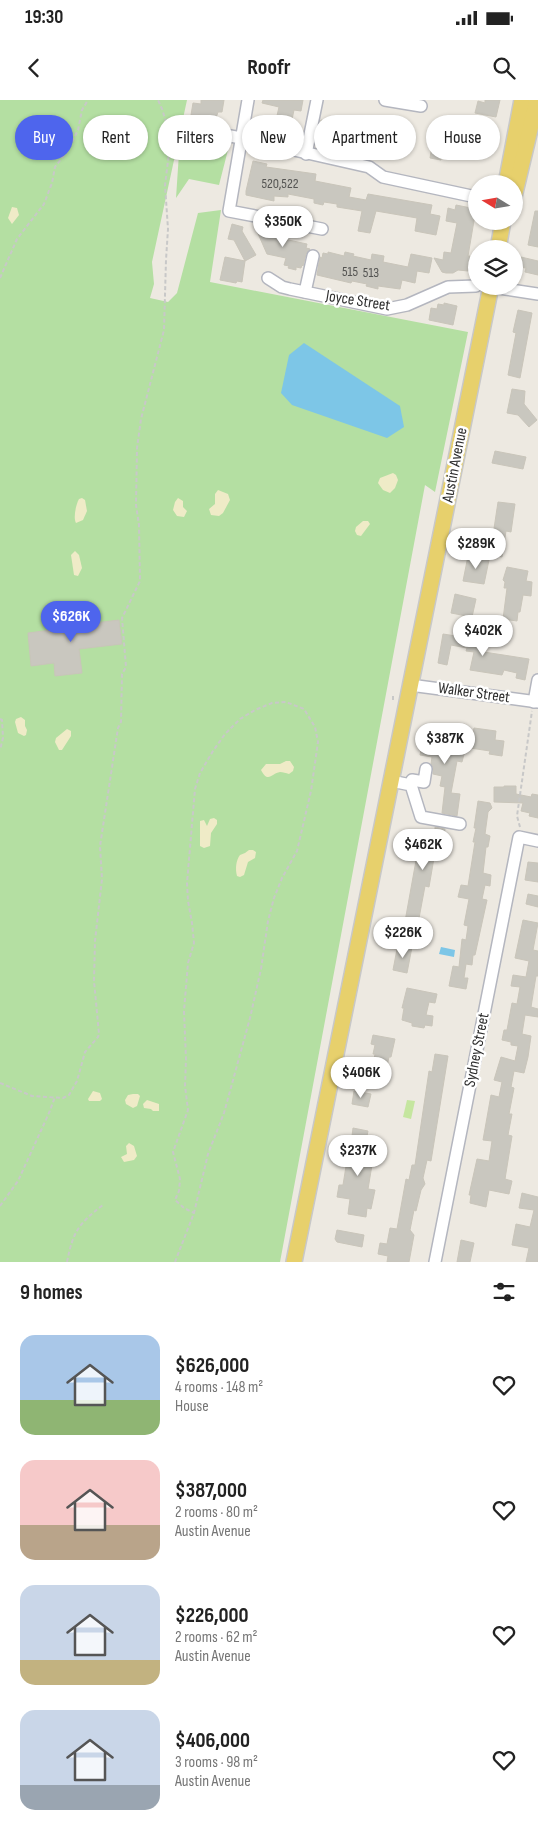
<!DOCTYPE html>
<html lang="en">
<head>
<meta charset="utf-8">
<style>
	:root { --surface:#fff; --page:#f6f6f6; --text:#222; --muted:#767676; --accent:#4e65ed }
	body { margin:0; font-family:"Sofia Sans Condensed",sans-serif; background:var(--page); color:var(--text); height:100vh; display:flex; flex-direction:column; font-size:19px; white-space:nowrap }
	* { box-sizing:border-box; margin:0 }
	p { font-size:16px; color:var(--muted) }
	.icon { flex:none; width:28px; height:28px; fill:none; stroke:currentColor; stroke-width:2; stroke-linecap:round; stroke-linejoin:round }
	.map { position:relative; height:1162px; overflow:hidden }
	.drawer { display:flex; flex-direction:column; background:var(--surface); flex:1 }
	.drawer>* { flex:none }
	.banner { position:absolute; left:15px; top:15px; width:509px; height:45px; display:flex; gap:10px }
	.needle { width:32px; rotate:281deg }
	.fabs { position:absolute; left:468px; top:75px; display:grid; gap:10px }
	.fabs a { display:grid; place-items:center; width:55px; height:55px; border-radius:50%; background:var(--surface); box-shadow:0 1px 4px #0004; font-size:25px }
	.price { position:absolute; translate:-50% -42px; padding:0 11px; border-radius:18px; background:#fff; color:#222; font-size:16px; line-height:32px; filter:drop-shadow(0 1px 2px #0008) }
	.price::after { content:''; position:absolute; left:50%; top:30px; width:15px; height:11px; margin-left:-8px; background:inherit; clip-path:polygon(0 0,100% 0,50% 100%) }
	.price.on { background:var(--accent); color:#fff }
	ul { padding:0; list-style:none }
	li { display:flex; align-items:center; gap:15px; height:125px; padding:0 20px }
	li span { display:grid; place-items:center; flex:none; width:140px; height:100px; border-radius:15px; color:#555 }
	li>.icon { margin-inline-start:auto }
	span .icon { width:60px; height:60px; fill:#fffc; stroke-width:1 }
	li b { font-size:21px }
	h2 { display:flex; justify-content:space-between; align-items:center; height:60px; padding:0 20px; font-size:21px }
	.tag { padding:0 18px; border-radius:22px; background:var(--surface); box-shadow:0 1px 4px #0004; font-size:18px; line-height:45px }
	.tag.on { background:var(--accent); color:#fff }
	.status { display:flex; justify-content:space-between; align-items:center; height:35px; padding:0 25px; background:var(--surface); direction:ltr }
	.status svg { height:14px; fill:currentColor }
	header { display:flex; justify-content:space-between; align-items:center; height:65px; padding:0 20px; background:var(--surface); font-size:22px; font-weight:700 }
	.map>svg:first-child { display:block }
</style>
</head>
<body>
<div class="status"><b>19:30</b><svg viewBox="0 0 49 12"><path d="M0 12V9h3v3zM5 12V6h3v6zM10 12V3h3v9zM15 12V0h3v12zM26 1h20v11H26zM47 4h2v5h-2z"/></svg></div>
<header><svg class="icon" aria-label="back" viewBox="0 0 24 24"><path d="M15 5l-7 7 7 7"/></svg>Roofr<svg class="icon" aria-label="search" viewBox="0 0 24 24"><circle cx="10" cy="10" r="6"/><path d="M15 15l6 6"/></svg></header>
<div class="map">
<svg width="538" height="1162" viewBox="0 0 538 1162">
	<rect width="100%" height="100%" fill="#ede9e1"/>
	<g fill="#b4dfa2">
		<polygon points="0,0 187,0 152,162 154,184 150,198 168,202 177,193 198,113 221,110 210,182 468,232 435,392 425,385 280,1162 0,1162"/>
		<polygon points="193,40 229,46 219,85 189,79 176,98 179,53"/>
	</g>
	<g fill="#efebc7">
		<polygon points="12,107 17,108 19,115 12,124 8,118"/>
		<polygon points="393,373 396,375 398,380 395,388 390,393 383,390 378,383 380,378"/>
		<polygon points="218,390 228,394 230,400 223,413 219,416 211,415 209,409 215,404 215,394"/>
		<path d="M 82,398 L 85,400 L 87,411 L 83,420 L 76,423 C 73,418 76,404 79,399 Z"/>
		<polygon points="178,398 183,401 183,407 187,411 184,417 177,416 173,410 175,402"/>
		<polygon points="363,421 368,421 370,424 361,436 357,435 355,431 356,427"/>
		<polygon points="75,451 79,455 82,468 78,476 74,475 71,455"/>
		<polygon points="21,617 25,620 25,626 27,630 26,635 24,636 18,633 15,622 16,619"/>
		<polygon points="67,629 71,631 71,636 62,650 59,650 55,642 56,638"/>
		<path d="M 286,661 L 290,661 L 294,667 L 293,671 L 289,674 C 286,673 283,672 280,672 C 272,673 268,684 261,670 L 266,664 L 280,664 Z"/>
		<path d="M 214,718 L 217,720 L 217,724 L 211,733 L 210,746 L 204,748 L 200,746 C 200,744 200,723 200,721 L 204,720 L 207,726 L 210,719 Z"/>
		<path d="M 249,750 L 253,750 L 256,752 L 255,758 L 248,762 L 244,775 L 240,777 L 237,776 C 235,769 236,760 240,755 L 245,753 Z"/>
		<polygon points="93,991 100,993 102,999 100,1001 89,1001 88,999"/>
		<polygon points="133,994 138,994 140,996 137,1006 133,1008 126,1004 125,1000 128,995"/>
		<polygon points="147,1000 159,1004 159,1011 153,1011 151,1009 144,1008 143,1004"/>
		<polygon points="129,1043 134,1046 137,1056 134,1060 124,1062 121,1057 127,1054 126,1046"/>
	</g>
	<polygon fill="#c5e69f" points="407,1000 415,1001 411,1019 403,1017"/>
	<g fill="#7dc6e7">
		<polygon points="304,243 400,306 404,327 387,338 292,305 281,293 289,255"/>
		<polygon points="405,832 419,834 418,842 403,839"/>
		<polygon points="441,847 455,850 454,857 439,854"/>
	</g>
	<g fill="#c9c7bf" stroke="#c9c5ba">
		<polygon points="201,0 224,0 222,12 218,12 216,18 198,15 198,16 191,15 193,3 201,4"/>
		<polygon points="263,0 303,0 301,11 294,10 289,34 267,30 270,19 276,20 279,7 262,3"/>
		<polygon points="485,0 500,0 496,17 475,13 478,1 485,3"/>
		<polygon points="321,20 344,25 345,21 353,22 352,26 370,30 372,22 395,27 392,40 380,38 378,47 350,38 318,32"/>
		<polygon points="436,23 445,25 442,35 445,36 443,47 447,48 446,56 441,55 441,60 430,58 432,46 431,46"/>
		<polygon points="253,61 267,64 266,67 316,74 315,81 351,88 349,97 366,100 368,94 432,105 430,114 440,116 436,135 415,131 417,118 376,111 370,133 358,131 362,111 337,107 337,104 324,102 323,105 314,103 314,99 288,94 288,97 274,96 274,101 246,95 246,91"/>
		<polygon points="456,105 476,109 468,156 470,156 468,171 458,170 453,173 446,173 442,172 434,158 443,160 444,152 451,153 457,123 446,121 448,108 455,110"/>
		<polygon points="535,111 538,111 538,147 528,145"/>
		<polygon points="232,124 243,127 242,131 256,155 245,161 234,140 228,139"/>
		<polygon points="257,124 270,126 268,133 280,136 279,138 307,144 306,148 310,149 306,154 303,166 302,165 301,168 296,167 296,170 288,168 289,166 284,165 286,158 267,154 256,129"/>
		<polygon points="328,152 344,156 345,152 354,154 353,156 371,160 372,154 384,156 383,162 408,167 411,154 432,158 429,173 417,171 415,183 402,180 400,189 378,186 378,189 366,186 367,184 352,181 351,183 317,175 320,157 322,158 323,153 328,154"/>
		<polygon points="225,157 245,161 242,182 237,181 236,183 220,180"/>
		<polygon points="521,157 538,161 538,175 525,172 526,168 519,167"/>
		<polygon points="444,203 457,206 453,225 429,220 431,208 437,209 438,204 444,205"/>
		<polygon points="518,210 532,213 520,278 508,275 516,233 513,232"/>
		<polygon points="512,289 525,291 524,304 537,320 529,327 518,315 507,313"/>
		<polygon points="495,351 526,357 523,369 492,363"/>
		<polygon points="498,402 515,404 511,432 506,431 502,457 490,455"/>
		<polygon points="468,456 489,460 484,484 463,481"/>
		<polygon points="507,467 528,471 526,481 532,482 531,496 523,495 520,512 518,512 517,521 503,519 507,488 504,488 505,482 503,480"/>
		<polygon points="455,494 476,499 472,517 451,513"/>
		<polygon points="76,507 78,525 119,520 122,544 79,549 82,573 55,576 54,563 31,566 28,533 66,528 63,509"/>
		<polygon points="470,533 480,535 480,538 486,542 484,552 529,559 525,580 516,578 517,573 504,570 502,575 470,570 474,552 466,551 467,548 451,545 447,565 438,563 443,534 469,538"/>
		<polygon points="474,628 496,631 495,640 504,641 502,656 489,654 490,651 470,648"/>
		<polygon points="425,632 454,637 454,639 467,642 462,662 457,661 451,693 460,694 457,716 442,713 445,687 440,686 442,676 433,674 433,667 431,664 432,657 420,655"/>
		<polygon points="504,686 516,686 516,694 531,697 532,694 538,695 538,718 529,716 530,713 521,711 523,703 494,702 494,687 504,687"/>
		<polygon points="478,701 490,703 492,708 488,712 485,734 490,736 488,747 486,747 483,773 491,775 490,786 485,785 482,799 487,800 475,855 473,855 472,865 466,864 464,878 468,878 466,889 449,886 453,866 459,867 462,839 466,840 468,826 464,825 469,799 458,797 461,785 468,786 475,742 473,742 476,728 474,728"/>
		<polygon points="435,727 445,729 443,752 441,752 440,759 434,758 429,787 425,786 417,829 404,827 417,755 407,753 409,743 413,744 413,741 421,743 423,732 426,730 435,732"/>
		<polygon points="528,762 538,763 538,782 525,780"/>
		<polygon points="528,794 538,796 538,807 526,804"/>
		<polygon points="523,820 538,823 533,850 538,851 538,876 536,876 531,907 538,909 538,917 525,915 522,934 531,936 528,957 524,973 514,971 511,987 514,988 509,1014 512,1014 508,1035 512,1036 505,1079 512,1081 509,1094 489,1090 486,1107 470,1103 471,1095 469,1095 477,1059 489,1061 492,1041 483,1040 491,995 499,997 502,982 494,980 497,970 501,957 515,961 518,946 511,945 511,942 502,940 504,930 507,930 512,903 517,904 520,887 511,886 513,875 526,877 529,861 515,858"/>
		<polygon points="398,844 412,847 407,873 393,870"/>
		<polygon points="407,888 437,894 435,903 429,902 426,915 433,916 432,926 425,925 424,928 412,926 412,923 402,920 404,908 402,908"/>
		<polygon points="373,935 395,939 391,957 389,957 385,976 371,973 375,954 373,954 375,945 371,944"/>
		<polygon points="435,954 448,956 431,1061 427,1060 423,1078 425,1084 421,1090 416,1111 414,1110 410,1130 414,1135 409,1162 387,1162 388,1156 378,1154 380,1143 387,1144 390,1128 397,1129 406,1079 409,1080 412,1065 415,1065 429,971 432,972"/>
		<polygon points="354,991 371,994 368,1007 352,1004"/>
		<polygon points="353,1028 368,1031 363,1056 368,1056 367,1064 372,1065 368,1089 375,1090 371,1109 367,1108 366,1117 348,1114 350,1099 337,1097 339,1085 343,1085 347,1060 349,1061"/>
		<polygon points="522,1093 538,1097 538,1162 526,1162 529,1148 512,1145 516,1124 530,1127 534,1110 519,1108"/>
		<polygon points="337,1130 364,1135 362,1147 337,1142 335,1139"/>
		<polygon points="461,1140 474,1143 470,1162 457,1162"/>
	</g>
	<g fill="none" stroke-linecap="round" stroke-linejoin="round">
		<g stroke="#b4b6bf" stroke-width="14">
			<g id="minor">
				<polyline points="248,0 229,111 322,129"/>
				<polyline points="385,0 421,6"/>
				<polyline points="188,28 241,38 369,67 383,77 476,97"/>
				<polyline points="306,54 317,0"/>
				<polyline points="268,178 282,187 290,189 387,209 407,205 448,187 476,186"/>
				<polyline points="485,186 538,194"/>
				<polyline points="305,192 313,156"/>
				<polyline points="410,585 538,602"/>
				<polyline points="534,602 538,580"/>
				<polyline points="391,681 411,685 421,717 460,724"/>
				<polyline points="411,685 412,680 424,682 426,669"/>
				<polyline points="435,1162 519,737 538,741"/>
			</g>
		</g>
		<g stroke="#c8c8c8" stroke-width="18">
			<g id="major">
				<polyline points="506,84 522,0"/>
				<polyline points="514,97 537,0"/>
				<polyline points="498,149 503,121"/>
				<polyline points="294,1162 491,186"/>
			</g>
		</g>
		<g stroke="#c8c8c8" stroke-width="2" stroke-dasharray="4 2.5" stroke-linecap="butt">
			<polyline points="0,178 17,139 44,104 52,83 55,67 68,50 78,30 82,10 88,0"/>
			<polyline points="393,600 393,596"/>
			<polyline points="0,619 2,620 3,638 0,650"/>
			<polyline points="520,727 517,716 532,611"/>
			<polyline points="0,983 32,996 63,998 69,995 77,981 85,952 98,937 99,934 94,881 95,841 102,779 100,746 118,628 121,622 122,574 126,567 122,518 140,481 139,425 136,405 137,348 141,319 164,230 166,160 168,129 165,85 171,37 162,9 158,0"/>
			<polyline points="0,1106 18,1081 49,1013 55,997"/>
			<path d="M 67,1162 C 73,1132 78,1124 103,1105"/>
			<polyline points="175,1162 194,1113 208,1054 224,1013 250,918 261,869 268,821 274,798 282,778 297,751 311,691 318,642 315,627 304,609 286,602 272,603 255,610 240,619 225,634 213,651 200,673 195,689 187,783 188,801 192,823 194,843 188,863 184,911 186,959 185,986 188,1010 173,1052 180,1079 179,1091 175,1100 184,1108 194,1113"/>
		</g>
		<use href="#minor" stroke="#fff" stroke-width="11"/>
		<use href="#major" stroke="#e7d06c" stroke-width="15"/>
	</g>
	<g text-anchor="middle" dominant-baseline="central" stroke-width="5" stroke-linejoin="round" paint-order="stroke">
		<g font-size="14" fill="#545452">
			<text x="280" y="83">520,522</text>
			<text x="350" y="171">515</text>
			<text x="371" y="172">513</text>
		</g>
		<g font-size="16" fill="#2d2d2d" stroke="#fff">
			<text transform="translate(358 201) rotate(9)">Joyce Street</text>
			<text transform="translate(455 365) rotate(-79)">Austin Avenue</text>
			<text transform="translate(474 593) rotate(8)">Walker Street</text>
			<text transform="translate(477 950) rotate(-79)">Sydney Street</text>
		</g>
	</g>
</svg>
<div class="fabs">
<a><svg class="needle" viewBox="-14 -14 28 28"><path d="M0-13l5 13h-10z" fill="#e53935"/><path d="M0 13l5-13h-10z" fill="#767676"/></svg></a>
<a><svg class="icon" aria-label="layers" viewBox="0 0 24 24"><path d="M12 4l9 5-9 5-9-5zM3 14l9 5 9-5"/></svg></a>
</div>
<b class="price" style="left:283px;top:148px">$350K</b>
<b class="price" style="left:476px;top:470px">$289K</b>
<b class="price on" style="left:71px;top:543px">$626K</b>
<b class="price" style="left:483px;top:557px">$402K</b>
<b class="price" style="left:445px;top:665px">$387K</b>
<b class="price" style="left:423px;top:771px">$462K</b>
<b class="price" style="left:403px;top:859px">$226K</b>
<b class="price" style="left:361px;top:999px">$406K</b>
<b class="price" style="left:358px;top:1077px">$237K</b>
<div class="banner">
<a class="tag on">Buy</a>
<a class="tag">Rent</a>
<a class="tag">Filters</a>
<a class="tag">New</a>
<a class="tag">Apartment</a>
<a class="tag">House</a>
</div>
</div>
<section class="drawer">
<h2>9 homes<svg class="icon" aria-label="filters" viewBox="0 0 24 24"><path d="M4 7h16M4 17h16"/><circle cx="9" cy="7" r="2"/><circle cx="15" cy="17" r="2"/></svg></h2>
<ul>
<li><span style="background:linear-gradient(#a9c7e8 65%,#8fb573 0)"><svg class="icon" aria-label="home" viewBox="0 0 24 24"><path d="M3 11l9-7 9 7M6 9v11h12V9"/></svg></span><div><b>$626,000</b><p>4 rooms · 148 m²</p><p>House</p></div><svg class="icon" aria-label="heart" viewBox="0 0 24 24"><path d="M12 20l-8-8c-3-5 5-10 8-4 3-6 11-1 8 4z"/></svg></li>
<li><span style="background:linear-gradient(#f6c9c9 65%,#b9a48a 0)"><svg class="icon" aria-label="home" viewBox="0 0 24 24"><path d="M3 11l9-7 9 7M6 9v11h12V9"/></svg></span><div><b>$387,000</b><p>2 rooms · 80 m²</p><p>Austin Avenue</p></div><svg class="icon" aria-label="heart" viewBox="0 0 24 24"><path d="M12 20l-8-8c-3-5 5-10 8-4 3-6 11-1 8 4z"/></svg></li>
<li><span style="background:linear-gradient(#c9d6e8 75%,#c2b280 0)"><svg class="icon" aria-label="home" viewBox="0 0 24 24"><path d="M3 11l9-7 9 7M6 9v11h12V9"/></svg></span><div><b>$226,000</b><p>2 rooms · 62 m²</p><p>Austin Avenue</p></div><svg class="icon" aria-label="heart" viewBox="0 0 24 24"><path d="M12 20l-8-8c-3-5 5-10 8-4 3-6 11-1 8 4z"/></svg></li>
<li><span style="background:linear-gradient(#c9d6e8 75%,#9aa5b1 0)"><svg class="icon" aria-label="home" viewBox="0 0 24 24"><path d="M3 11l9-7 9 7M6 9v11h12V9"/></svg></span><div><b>$406,000</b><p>3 rooms · 98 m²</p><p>Austin Avenue</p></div><svg class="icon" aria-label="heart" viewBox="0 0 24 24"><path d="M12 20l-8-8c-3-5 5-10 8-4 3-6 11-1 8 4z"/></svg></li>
</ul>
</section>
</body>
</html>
